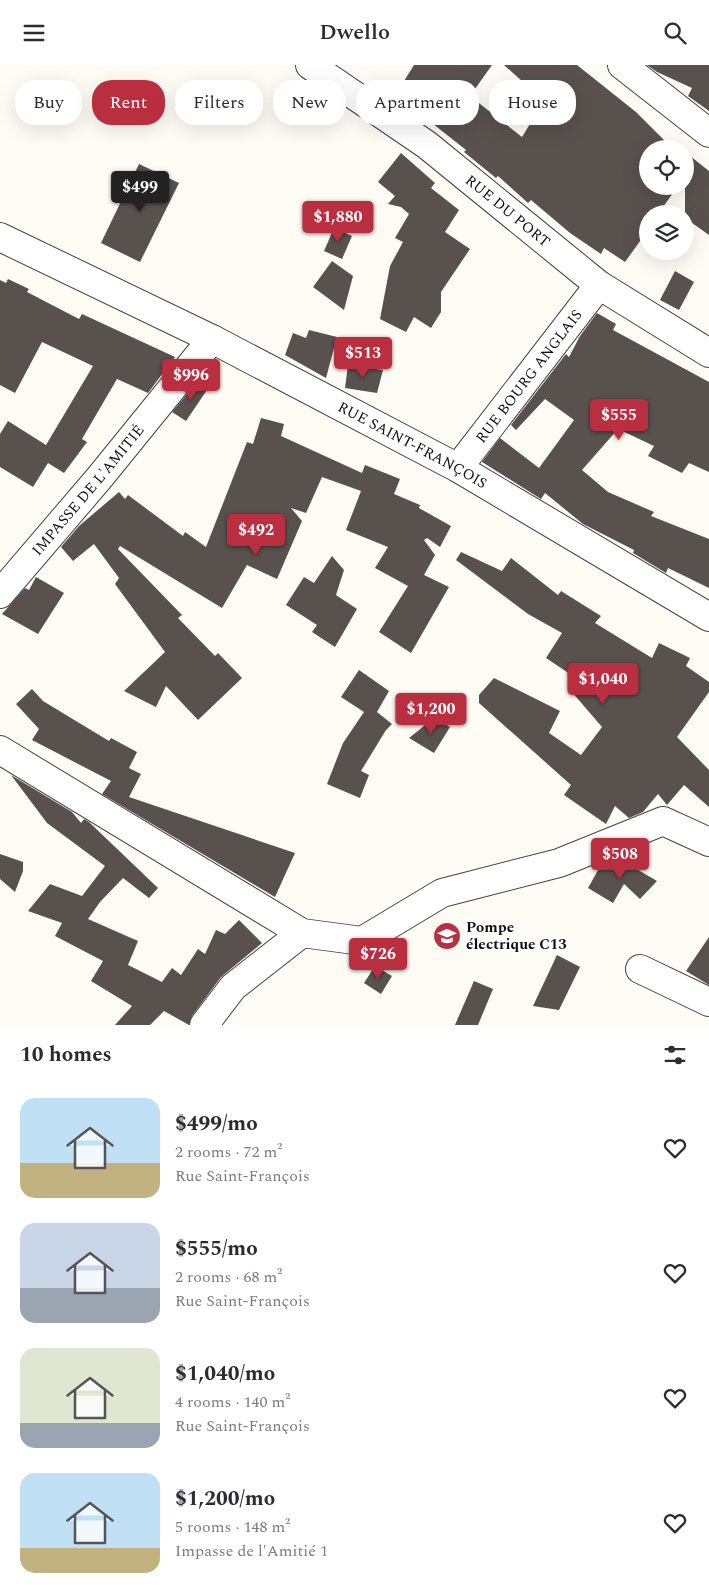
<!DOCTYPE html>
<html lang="en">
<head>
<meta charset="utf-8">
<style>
	:root { --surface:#fff; --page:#f2f2f3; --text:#2b2b33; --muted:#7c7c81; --accent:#ba2f40 }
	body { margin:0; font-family:Spectral,serif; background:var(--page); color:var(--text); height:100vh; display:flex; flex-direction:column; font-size:19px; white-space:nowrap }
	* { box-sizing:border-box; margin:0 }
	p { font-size:16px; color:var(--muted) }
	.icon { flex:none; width:28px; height:28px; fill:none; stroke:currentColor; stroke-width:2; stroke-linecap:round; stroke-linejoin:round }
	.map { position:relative; height:960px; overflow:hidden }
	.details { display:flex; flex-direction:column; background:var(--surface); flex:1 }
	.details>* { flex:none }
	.guide { position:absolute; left:15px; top:15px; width:680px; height:45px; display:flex; gap:10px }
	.tools { position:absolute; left:639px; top:75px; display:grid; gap:10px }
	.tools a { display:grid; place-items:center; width:55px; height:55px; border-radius:50%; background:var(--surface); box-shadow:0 5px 20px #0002; font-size:25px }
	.price { position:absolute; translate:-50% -42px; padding:0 11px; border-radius:5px; background:var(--accent); color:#fff; font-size:16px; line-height:32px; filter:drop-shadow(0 1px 2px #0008) }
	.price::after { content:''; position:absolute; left:50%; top:30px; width:15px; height:11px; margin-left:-8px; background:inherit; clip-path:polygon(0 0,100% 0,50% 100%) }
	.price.selected { background:#222; color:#fff }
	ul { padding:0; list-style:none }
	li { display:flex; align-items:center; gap:15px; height:125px; padding:0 20px }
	li span { display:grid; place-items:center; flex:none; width:140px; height:100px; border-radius:15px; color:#555 }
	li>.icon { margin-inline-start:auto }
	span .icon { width:60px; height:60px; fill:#fffc; stroke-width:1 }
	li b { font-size:21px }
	h2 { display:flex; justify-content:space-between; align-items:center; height:60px; padding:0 20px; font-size:21px }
	.pill { padding:0 18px; border-radius:20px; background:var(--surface); box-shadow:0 5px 20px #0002; font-size:18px; line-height:45px }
	.pill.selected { background:var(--accent); color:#fff }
	header { display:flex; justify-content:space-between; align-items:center; height:65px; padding:0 20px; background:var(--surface); font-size:22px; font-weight:600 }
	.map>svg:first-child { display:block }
</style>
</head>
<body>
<header><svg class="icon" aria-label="menu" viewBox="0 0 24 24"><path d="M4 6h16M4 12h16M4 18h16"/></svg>Dwello<svg class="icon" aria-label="search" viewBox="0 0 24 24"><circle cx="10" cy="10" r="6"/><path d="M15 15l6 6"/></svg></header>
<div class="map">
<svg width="709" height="960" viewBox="0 0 709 960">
	<rect width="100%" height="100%" fill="#fefcf4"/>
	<g fill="#59514d">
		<polygon points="414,0 492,0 470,31 522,72 544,36 504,0 577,0 636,47 673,84 648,84 648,121 678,121 658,149 648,149 648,165 625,197 604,183 601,189 570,168 531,135 528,138 498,111 496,113 464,87 466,85 418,47 420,45 396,29"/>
		<polygon points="647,0 709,0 709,46 688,31 692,23 657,7"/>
		<polygon points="685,87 709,106 709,170 685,153"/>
		<polygon points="401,88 435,118 431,123 459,145 445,167 470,184 441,227 441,247 431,263 414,252 406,267 380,254 390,201 403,177 395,173 409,149 401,142 388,139 395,131 378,117"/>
		<polygon points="139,99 179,118 140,197 101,178"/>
		<polygon points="334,163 352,171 342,194 324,186"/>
		<polygon points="332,196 353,211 344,245 313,222"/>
		<polygon points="675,206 694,217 679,245 660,235"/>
		<polygon points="8,214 29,224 27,227 79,254 82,249 175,292 148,328 117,314 82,374 87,377 64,408 48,398 33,422 0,402 0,369 8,356 46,380 93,301 42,277 15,328 0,320 0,215 6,218"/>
		<polygon points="597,248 616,259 613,265 709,317 709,407 689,398 682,408 648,391 654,381 618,364 582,405 608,427 654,447 651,451 709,474 709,523 668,503 666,508 633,488 634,485 583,459 545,428 541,434 482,397 500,373 539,403 574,355 545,334 516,365 511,360 566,289 569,292 580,271"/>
		<polygon points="309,265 337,272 326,313 285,290 293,268 306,273"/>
		<polygon points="348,300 383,305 377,328 345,323"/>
		<polygon points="199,315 209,322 186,356 172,347"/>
		<polygon points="261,353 284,359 281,371 362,408 365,400 400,414 394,429 420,440 419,443 451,461 440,482 427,473 424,475 435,490 424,510 449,522 411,588 379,567 408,521 375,503 388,482 346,465 361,426 322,412 306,448 291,443 302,456 277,514 247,500 222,543 120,481 118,484 182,550 178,553 215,591 218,588 242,613 198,655 166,621 156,642 124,626 165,587 115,519 119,513 94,479 73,496 61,482 79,461 119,427 125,434 128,430 183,471 185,467 206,482 247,377 253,379"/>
		<polygon points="461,487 502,506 511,493 558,530 561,526 601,551 595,558 652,593 659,578 690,593 686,601 709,617 709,627 677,672 709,705 709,742 684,720 667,740 658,729 643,747 629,753 615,741 606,759 564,730 571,720 479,638 479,630 494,613 560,646 549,668 581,690 602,662 571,626 579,615 546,593 562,568 528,549 456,495"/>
		<polygon points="332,491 344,505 336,530 357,544 335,582 312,567 317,560 286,540 304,512 314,518"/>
		<polygon points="36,512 64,528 38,569 2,549 25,523 29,525"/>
		<polygon points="359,605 389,626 377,647 392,659 386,665 361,706 369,710 360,733 327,719 343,678 364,647 341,632"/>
		<polygon points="32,624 43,636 109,676 111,673 137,687 129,703 141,709 129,732 295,788 275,832 102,729 111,716 32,675 39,664 16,639"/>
		<polygon points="434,653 450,662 434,688 409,673"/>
		<polygon points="11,710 72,747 81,758 84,754 89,757 158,823 149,833 123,813 100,837 88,854 138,876 128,900 162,917 172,903 181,910 198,884 205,889 216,865 225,869 239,855 262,878 221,912 192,951 189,960 164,946 150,960 115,960 132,941 91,916 103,896 55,871 62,858 28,846 50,819 82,831 105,801 47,758"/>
		<polygon points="0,789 23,797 23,806 15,827 0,814"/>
		<polygon points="616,792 657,816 640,834 624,819 613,838 588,823 602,798"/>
		<polygon points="709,872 709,920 686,906"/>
		<polygon points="557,890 580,902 559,945 533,941"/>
		<polygon points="375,901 392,911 381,929 364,918"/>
		<polygon points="474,916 493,924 478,960 455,960"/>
	</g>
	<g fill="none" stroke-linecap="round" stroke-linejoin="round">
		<g stroke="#434343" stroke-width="30">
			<g id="minor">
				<path id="s1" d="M 310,0 L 427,80 L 599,220 L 709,288"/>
				<polyline points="622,0 709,68"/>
				<path id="s2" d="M 0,172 L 212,274 L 458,403 L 709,552"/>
				<path id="s3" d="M 458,403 L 599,220"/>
				<path id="s4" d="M 0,529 L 100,412 L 212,274"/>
				<polyline points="0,685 302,868"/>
				<polyline points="640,904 709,937"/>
				<polyline points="204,960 233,922 302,868 362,876 442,828 559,798 663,756 709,777"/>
			</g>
		</g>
		<use href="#minor" stroke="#fff" stroke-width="28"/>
	</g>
	<defs>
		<g id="school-disc" transform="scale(1.4375)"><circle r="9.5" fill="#ba2f40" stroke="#fff"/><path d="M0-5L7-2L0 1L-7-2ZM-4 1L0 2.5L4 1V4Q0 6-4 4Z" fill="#fff"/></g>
	</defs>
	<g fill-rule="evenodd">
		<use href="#school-disc" x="447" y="871"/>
	</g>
	<g text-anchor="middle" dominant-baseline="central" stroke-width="5" stroke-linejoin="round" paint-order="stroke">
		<g font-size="15" fill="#101010" stroke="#fff">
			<text stroke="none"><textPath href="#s1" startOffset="246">RUE DU PORT</textPath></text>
			<text stroke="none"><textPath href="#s3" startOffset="116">RUE BOURG ANGLAIS</textPath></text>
			<text stroke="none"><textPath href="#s2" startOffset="462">RUE SAINT-FRANÇOIS</textPath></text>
			<text stroke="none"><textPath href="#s4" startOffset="136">IMPASSE DE L'AMITIÉ</textPath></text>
		</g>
		<g font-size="15" font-weight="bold" fill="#101010" stroke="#fff" text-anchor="start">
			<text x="466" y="862">Pompe<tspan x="466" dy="17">électrique C13</tspan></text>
		</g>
	</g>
</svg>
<div class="tools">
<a><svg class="icon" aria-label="locate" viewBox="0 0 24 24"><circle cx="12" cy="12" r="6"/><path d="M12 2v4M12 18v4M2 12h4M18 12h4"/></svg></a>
<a><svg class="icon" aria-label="layers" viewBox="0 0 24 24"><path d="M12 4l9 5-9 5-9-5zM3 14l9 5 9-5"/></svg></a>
</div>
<b class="price selected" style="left:140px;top:148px">$499</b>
<b class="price" style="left:338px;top:178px">$1,880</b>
<b class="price" style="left:363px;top:314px">$513</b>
<b class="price" style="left:191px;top:336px">$996</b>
<b class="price" style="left:619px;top:376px">$555</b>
<b class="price" style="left:256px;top:491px">$492</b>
<b class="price" style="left:603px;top:640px">$1,040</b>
<b class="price" style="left:431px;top:670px">$1,200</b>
<b class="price" style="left:620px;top:815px">$508</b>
<b class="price" style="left:378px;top:915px">$726</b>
<div class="guide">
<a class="pill">Buy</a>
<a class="pill selected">Rent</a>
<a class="pill">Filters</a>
<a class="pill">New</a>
<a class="pill">Apartment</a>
<a class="pill">House</a>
</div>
</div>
<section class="details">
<h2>10 homes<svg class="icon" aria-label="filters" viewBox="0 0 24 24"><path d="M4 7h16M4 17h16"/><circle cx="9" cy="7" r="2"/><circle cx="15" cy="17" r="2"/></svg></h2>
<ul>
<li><span style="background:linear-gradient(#bfe0f5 65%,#c2b280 0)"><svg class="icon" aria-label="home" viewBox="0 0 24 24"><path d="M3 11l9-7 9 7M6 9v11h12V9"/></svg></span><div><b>$499/mo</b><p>2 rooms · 72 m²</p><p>Rue Saint-François</p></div><svg class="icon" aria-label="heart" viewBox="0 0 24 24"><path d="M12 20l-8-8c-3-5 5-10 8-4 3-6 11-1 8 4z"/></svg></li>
<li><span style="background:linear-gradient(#c9d6e8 65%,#9aa5b1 0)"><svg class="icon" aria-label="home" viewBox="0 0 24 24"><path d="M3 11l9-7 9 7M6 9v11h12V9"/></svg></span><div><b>$555/mo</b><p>2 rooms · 68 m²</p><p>Rue Saint-François</p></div><svg class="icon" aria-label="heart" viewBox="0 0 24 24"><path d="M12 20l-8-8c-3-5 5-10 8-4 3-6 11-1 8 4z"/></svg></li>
<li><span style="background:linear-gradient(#dfe7d0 75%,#9aa5b1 0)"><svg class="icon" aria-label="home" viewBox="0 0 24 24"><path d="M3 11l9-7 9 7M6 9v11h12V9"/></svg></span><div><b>$1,040/mo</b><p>4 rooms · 140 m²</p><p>Rue Saint-François</p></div><svg class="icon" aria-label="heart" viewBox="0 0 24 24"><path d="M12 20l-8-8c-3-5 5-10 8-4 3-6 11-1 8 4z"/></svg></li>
<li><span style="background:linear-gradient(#bfe0f5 75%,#c2b280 0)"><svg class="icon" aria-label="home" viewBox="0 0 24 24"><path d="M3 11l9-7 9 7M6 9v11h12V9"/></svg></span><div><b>$1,200/mo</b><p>5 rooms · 148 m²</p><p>Impasse de l'Amitié 1</p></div><svg class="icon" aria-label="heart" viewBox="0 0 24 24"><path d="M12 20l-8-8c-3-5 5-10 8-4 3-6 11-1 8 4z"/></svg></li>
</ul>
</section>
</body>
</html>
